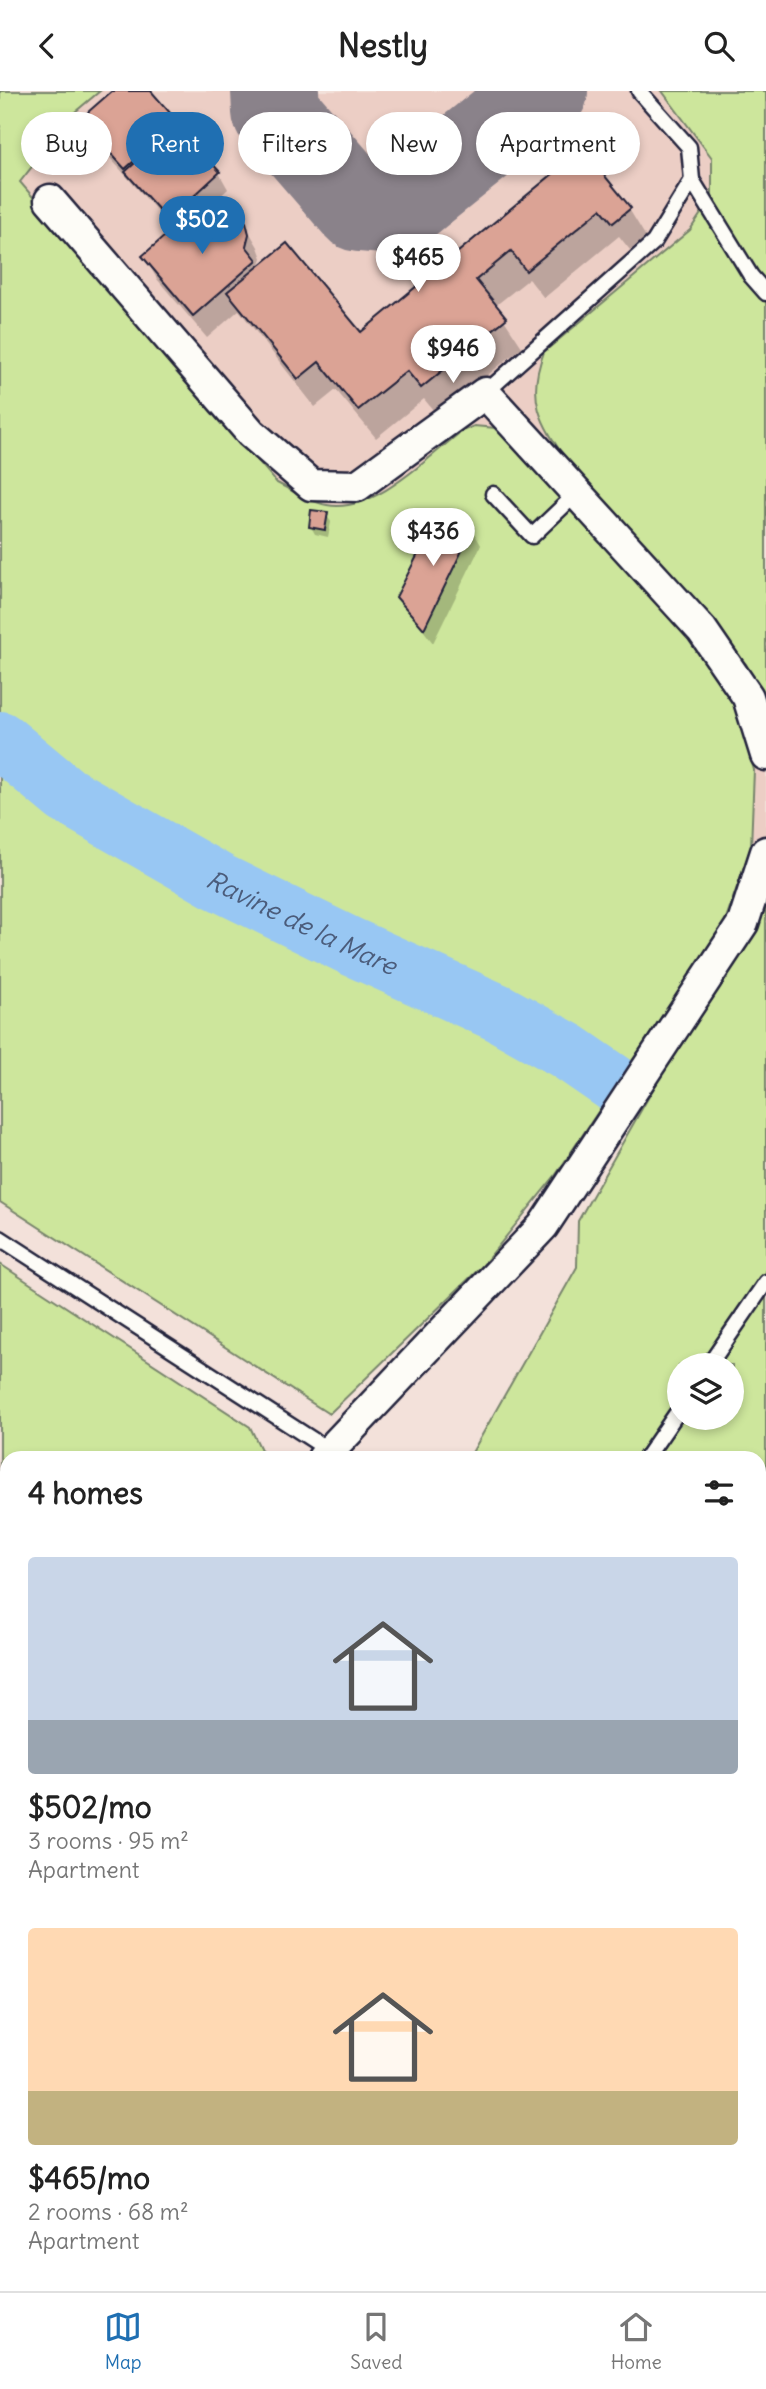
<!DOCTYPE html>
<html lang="en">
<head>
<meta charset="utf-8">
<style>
	:root { --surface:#fff; --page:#f2f2f2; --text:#222; --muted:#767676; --line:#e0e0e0; --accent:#1f6fb2 }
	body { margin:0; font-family:Delius,sans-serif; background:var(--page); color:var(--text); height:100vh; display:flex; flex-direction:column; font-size:26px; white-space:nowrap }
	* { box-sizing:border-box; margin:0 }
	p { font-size:23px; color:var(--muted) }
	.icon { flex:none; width:38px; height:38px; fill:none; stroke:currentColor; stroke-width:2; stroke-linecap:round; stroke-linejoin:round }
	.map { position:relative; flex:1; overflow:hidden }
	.sheet { position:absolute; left:0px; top:1360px; width:766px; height:842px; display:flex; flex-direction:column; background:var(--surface); border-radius:21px 21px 0 0; box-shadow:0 4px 10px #0003 }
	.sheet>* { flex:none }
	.guide { position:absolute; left:21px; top:21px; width:724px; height:63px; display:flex; gap:14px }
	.fabs { position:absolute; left:667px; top:1262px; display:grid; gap:14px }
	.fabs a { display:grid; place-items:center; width:77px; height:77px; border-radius:50%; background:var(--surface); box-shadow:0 4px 10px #0003; font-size:35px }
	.price { position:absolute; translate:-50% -60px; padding:0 16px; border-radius:24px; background:#fff; color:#222; font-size:23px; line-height:46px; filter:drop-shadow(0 2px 4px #0008) }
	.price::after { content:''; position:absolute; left:50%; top:42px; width:21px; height:16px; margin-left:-10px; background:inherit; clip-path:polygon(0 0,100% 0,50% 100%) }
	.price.selected { background:var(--accent); color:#fff }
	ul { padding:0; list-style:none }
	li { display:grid; align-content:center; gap:14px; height:371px; padding:0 28px }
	li span { display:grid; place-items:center; height:217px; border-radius:7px; color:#555 }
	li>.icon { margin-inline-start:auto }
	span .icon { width:126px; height:126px; fill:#fffc; stroke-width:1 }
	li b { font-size:30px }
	h2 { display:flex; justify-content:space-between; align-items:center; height:84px; padding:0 28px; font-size:30px }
	.chip { padding:0 24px; border-radius:32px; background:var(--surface); box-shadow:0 4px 10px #0003; font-size:24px; line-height:63px }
	.chip.selected { background:var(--accent); color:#fff }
	header { display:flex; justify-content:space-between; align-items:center; height:91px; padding:0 28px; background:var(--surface); font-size:32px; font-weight:700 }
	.dock { display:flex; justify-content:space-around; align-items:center; height:98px; border-top:2px solid var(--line); background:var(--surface); font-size:19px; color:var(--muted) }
	.dock a { display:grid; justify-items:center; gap:4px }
	.dock .selected { color:var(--accent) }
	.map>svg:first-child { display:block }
</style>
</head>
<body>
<header><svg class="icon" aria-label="back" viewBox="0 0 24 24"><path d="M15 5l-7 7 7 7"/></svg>Nestly<svg class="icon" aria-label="search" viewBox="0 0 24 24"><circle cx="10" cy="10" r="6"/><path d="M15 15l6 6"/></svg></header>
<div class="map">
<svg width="766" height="2200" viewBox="0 0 766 2200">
	<rect width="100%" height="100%" fill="#f3e1da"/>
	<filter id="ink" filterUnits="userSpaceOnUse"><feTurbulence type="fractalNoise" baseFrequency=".0143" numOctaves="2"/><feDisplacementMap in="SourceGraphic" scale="14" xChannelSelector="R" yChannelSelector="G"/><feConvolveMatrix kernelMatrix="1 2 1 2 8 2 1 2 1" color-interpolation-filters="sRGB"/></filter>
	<g filter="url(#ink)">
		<path fill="#eccec5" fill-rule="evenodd" d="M 0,0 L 766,0 L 766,2200 L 36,2200 L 39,2194 L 760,2194 L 760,1367 L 602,1367 L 660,986 L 91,672 ZM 679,1274 L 732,1274 L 732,1326 L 679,1326 Z"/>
		<g fill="#cde69c" stroke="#78846c" stroke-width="2" fill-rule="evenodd">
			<path d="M 0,0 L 100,0 L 75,21 L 20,91 L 277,392 C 293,400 310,411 327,414 C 374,423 427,367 462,340 L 474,335 L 496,337 L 692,549 L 734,610 L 754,679 L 751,756 L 724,833 L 555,1085 L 483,1174 L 329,1323 L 0,1111 Z"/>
			<path d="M 662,0 L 766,0 L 766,613 L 746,573 L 569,373 C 542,333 525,310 544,261 L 690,139 L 712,106 L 712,67 Z"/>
			<path d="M 766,807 L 766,1478 L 760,1487 L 760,1367 L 469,1367 L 577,1176 L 578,1130 L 660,986 L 756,831 ZM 679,1274 L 732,1274 L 732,1326 L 679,1326 Z"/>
			<polygon points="0,1173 250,1336 265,1367 7,1367 7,1584 0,1584"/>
			<polygon points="766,2074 766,2200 680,2200 684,2195 760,2194 760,2083"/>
			<polygon points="39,2194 282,2195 278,2200 36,2200"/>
		</g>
		<g fill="#0003">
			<polygon points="114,0 148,0 219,82 228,98 209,116 216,124 244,132 258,156 262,167 258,178 361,244 583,61 629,118 646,146 630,159 619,145 544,207 529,188 495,215 522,256 438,325 424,308 376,347 336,299 315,316 239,219 207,247 157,188 144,165 174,139 96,51 82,28"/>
			<polygon points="326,423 331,431 328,446 315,443 311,436"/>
			<polygon points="472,438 481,454 433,552 398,506"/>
		</g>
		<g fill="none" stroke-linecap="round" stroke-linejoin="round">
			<path stroke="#98c7f3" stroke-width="58" id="s1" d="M 0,649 L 66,704 L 217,790 L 352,856 L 499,922 L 567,960 L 615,993"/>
			<polyline stroke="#8a828a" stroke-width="88" points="275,0 276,21 359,117 395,120 544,0"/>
			<g stroke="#8a828a" stroke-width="219">
				<polyline points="760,1813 766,1803"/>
				<polyline points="496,2200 500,2194"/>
			</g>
		</g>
		<g fill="#dba395" stroke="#22223b" stroke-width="2">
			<polygon points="112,0 151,0 178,31 125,78 80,28"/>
			<polygon points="177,34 220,81 168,129 125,81"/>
			<polygon points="583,58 631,117 613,132 601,118 526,180 511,160 476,189 507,227 421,297 407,280 358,319 319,271 298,288 227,201 287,152 361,241"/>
			<polygon points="205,110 217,122 233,122 246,131 249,143 246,155 257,169 193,225 142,165"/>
			<polygon points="311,419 328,421 325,439 309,436"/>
			<polygon points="439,422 473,437 424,538 396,506"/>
		</g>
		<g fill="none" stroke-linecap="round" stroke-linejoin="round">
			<g stroke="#22223b" stroke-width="19">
				<g id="lane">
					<polyline points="639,0 689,56 692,89 751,185 766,202"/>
					<polyline points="485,302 654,151 692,89"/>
					<polyline points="493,403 532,445 577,402"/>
					<polyline points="0,1147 330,1360"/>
					<polyline points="709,1274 766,1191"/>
					<polyline points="646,1367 679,1319"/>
					<polyline points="78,2200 81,2194"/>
				</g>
			</g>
			<g stroke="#22223b" stroke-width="35">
				<g id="street">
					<polyline points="50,109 251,342 311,394 357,395 485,302 702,539 748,606 766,664"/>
					<polyline points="323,1367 543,1135 743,832 766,761"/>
					<polyline points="0,1628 7,1621"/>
					<polyline points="0,2029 7,2022"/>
				</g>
			</g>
			<use href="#lane" stroke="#fdfcf7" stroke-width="14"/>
			<use href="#street" stroke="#fdfcf7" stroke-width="30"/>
		</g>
	</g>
	<g text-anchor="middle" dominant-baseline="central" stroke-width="5" stroke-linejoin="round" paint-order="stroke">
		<g font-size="26" font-style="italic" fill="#4b5c7b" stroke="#fdfcf7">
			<text stroke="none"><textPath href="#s1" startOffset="354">Ravine de la Mare</textPath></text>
		</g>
	</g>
</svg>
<div class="fabs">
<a><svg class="icon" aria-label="layers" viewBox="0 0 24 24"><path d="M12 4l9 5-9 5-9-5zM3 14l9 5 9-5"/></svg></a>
</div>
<b class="price selected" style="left:202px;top:165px">$502</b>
<b class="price" style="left:418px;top:203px">$465</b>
<b class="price" style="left:453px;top:294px">$946</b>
<b class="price" style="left:433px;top:477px">$436</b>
<div class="guide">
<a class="chip">Buy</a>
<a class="chip selected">Rent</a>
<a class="chip">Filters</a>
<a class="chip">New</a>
<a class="chip">Apartment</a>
</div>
<section class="sheet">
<h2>4 homes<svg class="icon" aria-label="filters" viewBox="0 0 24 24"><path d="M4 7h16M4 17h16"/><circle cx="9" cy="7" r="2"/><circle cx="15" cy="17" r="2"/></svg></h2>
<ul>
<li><span style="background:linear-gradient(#c9d6e8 75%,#9aa5b1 0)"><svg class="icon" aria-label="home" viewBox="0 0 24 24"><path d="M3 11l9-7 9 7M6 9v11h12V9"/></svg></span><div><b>$502/mo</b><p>3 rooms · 95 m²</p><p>Apartment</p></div></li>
<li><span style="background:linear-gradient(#ffd9b3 75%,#c2b280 0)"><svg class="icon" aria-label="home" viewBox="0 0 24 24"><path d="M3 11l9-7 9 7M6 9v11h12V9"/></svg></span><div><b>$465/mo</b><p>2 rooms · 68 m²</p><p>Apartment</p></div></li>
</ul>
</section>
</div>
<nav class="dock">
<a class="selected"><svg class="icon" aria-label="map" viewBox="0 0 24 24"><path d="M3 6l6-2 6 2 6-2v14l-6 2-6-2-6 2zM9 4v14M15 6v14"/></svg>Map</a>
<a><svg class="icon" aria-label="saved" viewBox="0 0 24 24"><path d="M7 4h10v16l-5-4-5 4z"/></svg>Saved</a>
<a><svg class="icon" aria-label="home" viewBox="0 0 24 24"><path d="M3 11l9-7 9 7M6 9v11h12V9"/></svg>Home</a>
</nav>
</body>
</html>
